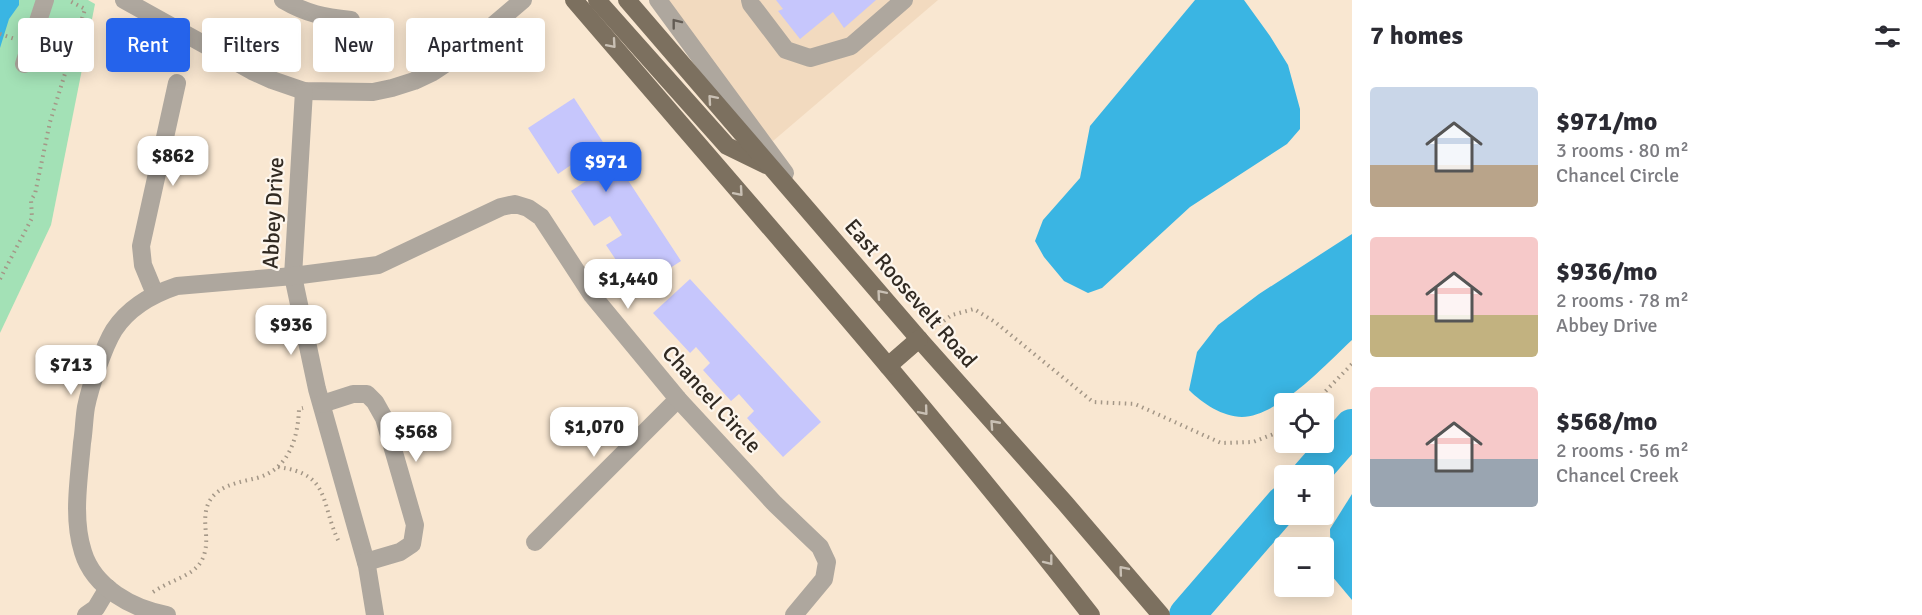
<!DOCTYPE html>
<html lang="en">
<head>
<meta charset="utf-8">
<style>
	:root { --surface:#fff; --page:#f7f7f7; --text:#2b2b33; --muted:#7c7c81; --accent:#2563eb }
	body { margin:0; font-family:Signika,sans-serif; background:var(--page); color:var(--text); height:100vh; display:flex; flex-direction:column; font-size:22px; white-space:nowrap }
	* { box-sizing:border-box; margin:0 }
	p { font-size:20px; color:var(--muted) }
	.icon { flex:none; width:33px; height:33px; fill:none; stroke:currentColor; stroke-width:2; stroke-linecap:round; stroke-linejoin:round }
	.map { position:relative; flex:1; overflow:hidden }
	.drawer { display:flex; flex-direction:column; background:var(--surface); width:570px }
	.drawer>* { flex:none }
	.top-card { position:absolute; left:18px; top:18px; width:570px; height:54px; display:flex; gap:12px }
	.tools { position:absolute; left:1274px; top:393px; display:grid; gap:12px }
	.tools a { display:grid; place-items:center; width:60px; height:60px; border-radius:6px; background:var(--surface); box-shadow:0 3px 15px #0003; font-size:30px }
	.price { position:absolute; translate:-50% -51px; padding:0 14px; border-radius:12px; background:#fff; color:#222; font-size:20px; line-height:39px; filter:drop-shadow(0 2px 3px #0008) }
	.price::after { content:''; position:absolute; left:50%; top:36px; width:18px; height:14px; margin-left:-9px; background:inherit; clip-path:polygon(0 0,100% 0,50% 100%) }
	.price.active { background:var(--accent); color:#fff }
	ul { padding:0; list-style:none }
	li { display:flex; align-items:center; gap:18px; height:150px; padding:0 18px }
	li span { display:grid; place-items:center; flex:none; width:168px; height:120px; border-radius:6px; color:#555 }
	li>.icon { margin-inline-start:auto }
	span .icon { width:72px; height:72px; fill:#fffc; stroke-width:1 }
	li b { font-size:26px }
	h2 { display:flex; justify-content:space-between; align-items:center; height:72px; padding:0 18px; font-size:26px }
	.chip { padding:0 21px; border-radius:6px; background:var(--surface); box-shadow:0 3px 15px #0003; font-size:21px; line-height:54px }
	.chip.active { background:var(--accent); color:#fff }
	main { display:flex; flex:1; min-height:0 }
	.map>svg:first-child { display:block }
</style>
</head>
<body>
<main>
<div class="map">
<svg width="1352" height="615" viewBox="0 0 1352 615">
	<rect width="100%" height="100%" fill="#f9e7d1"/>
	<polygon fill="#f2dabf" points="653,0 938,0 773,141"/>
	<polygon fill="#a3e1b6" points="0,0 88,0 95,4 51,225 0,333"/>
	<g fill="#3ab5e3">
		<polygon points="0,0 19,0 19,5 9,19 0,48"/>
		<polygon points="1195,0 1244,0 1270,36 1288,65 1300,109 1300,129 1287,144 1190,207 1102,288 1088,293 1064,281 1044,257 1035,241 1043,220 1080,178 1090,126"/>
		<path d="M 1352,234 L 1352,340 C 1326,364 1279,416 1242,417 C 1223,417 1202,403 1189,390 L 1197,352 L 1218,325 L 1259,294 Z"/>
		<polygon points="1352,494 1352,600 1331,575 1330,529"/>
	</g>
	<g fill="none" stroke-linecap="round" stroke-linejoin="round">
		<g stroke="#3ab5e3" stroke-width="36">
			<polyline points="1309,476 1352,427"/>
			<polyline points="1187,615 1284,503"/>
		</g>
	</g>
	<g fill="#c6c6fc">
		<polygon points="776,0 876,0 844,28 833,12 800,39 778,11 783,9"/>
		<polygon points="574,98 681,261 636,290 606,245 622,235 610,216 594,226 571,191 586,181 574,163 558,174 528,128"/>
		<polygon points="690,279 821,422 783,457 747,418 754,411 739,394 731,401 703,370 710,363 696,347 690,353 653,313"/>
	</g>
	<g fill="none" stroke-linecap="round" stroke-linejoin="round">
		<g stroke="#a49787" stroke-width="4" stroke-dasharray="1.5 4.5" stroke-linecap="butt">
			<polyline points="0,34 15,39"/>
			<polyline points="0,279 32,218 31,200 35,194 50,122 85,9 68,0"/>
			<polyline points="934,328 952,315 974,309 995,322 1093,402 1135,404 1221,443 1253,442 1284,430"/>
			<polyline points="1313,404 1352,364"/>
			<path d="M 278,467 C 332,474 320,504 339,542"/>
			<path d="M 153,592 C 180,574 209,576 206,534 C 205,523 204,512 209,502 C 218,485 240,482 257,478 C 289,469 298,438 299,409 L 303,408"/>
		</g>
		<g stroke="#aea79e" stroke-width="18">
			<polyline points="124,0 252,71 272,80 304,91 373,92 392,88 414,81 433,72 457,56 523,0"/>
			<path d="M 283,0 C 307,14 324,17 351,20"/>
			<polyline points="658,0 785,173"/>
			<polyline points="750,0 751,4 786,50 810,58 851,46 904,0"/>
			<polyline points="24,64 45,0"/>
			<polyline points="304,91 293,276 317,389 367,566 375,615"/>
			<polyline points="155,294 143,265 141,246 177,83"/>
			<polyline points="322,404 353,394 367,394 375,402 384,418 415,525 412,544 400,552 366,562"/>
			<polyline points="535,542 678,399"/>
			<polyline points="86,615 96,608 108,588"/>
			<path d="M 167,615 C 133,609 94,588 83,552 C 72,518 79,479 82,443 C 84,431 84,419 86,407 C 90,387 104,346 114,330 C 129,307 153,294 177,286 L 293,276 L 378,265 L 501,207 L 515,204 L 528,208 L 541,217 L 592,295 L 678,399 L 775,504 L 820,547 L 827,562 L 824,579 L 794,615"/>
		</g>
		<g stroke="#7c705f" stroke-width="18">
			<path d="M 574,0 C 748,203 926,404 1091,615"/>
			<polyline points="597,0 727,146 766,165"/>
			<polyline points="627,0 919,339 1065,503 1161,615"/>
			<polyline points="888,366 919,339"/>
		</g>
	</g>
	<defs><path id="oneway-chevron" d="M-2-3.5L2.5 0L-2 3.5" fill="none" stroke-width="1.6" stroke-linecap="round" stroke-linejoin="round" transform="scale(1.5)"/></defs>
	<use stroke="#635c54" href="#oneway-chevron" transform="translate(676 23) rotate(-128)"/>
	<g stroke="#c9c0b4">
		<use href="#oneway-chevron" transform="translate(612 44) rotate(49)"/>
		<use href="#oneway-chevron" transform="translate(712 99) rotate(-131)"/>
		<use href="#oneway-chevron" transform="translate(739 192) rotate(49)"/>
		<use href="#oneway-chevron" transform="translate(881 294) rotate(-131)"/>
		<use href="#oneway-chevron" transform="translate(924 411) rotate(50)"/>
		<use href="#oneway-chevron" transform="translate(994 424) rotate(-132)"/>
		<use href="#oneway-chevron" transform="translate(1049 561) rotate(52)"/>
		<use href="#oneway-chevron" transform="translate(1123 570) rotate(-130)"/>
	</g>
	<g text-anchor="middle" dominant-baseline="central" stroke-width="4.5" stroke-linejoin="round" paint-order="stroke">
		<g font-size="22" fill="#312a22" stroke="#fdf6ed">
			<text transform="translate(273 213) rotate(-87)">Abbey Drive</text>
			<text transform="translate(911 293) rotate(49)">East Roosevelt Road</text>
			<text transform="translate(712 399) rotate(48)">Chancel Circle</text>
		</g>
	</g>
</svg>
<div class="tools">
<a><svg class="icon" aria-label="locate" viewBox="0 0 24 24"><circle cx="12" cy="12" r="6"/><path d="M12 2v4M12 18v4M2 12h4M18 12h4"/></svg></a>
<a>+</a>
<a>−</a>
</div>
<b class="price" style="left:173px;top:187px">$862</b>
<b class="price active" style="left:606px;top:193px">$971</b>
<b class="price" style="left:628px;top:310px">$1,440</b>
<b class="price" style="left:291px;top:356px">$936</b>
<b class="price" style="left:71px;top:396px">$713</b>
<b class="price" style="left:594px;top:458px">$1,070</b>
<b class="price" style="left:416px;top:463px">$568</b>
<div class="top-card">
<a class="chip">Buy</a>
<a class="chip active">Rent</a>
<a class="chip">Filters</a>
<a class="chip">New</a>
<a class="chip">Apartment</a>
</div>
</div>
<section class="drawer">
<h2>7 homes<svg class="icon" aria-label="filters" viewBox="0 0 24 24"><path d="M4 7h16M4 17h16"/><circle cx="9" cy="7" r="2"/><circle cx="15" cy="17" r="2"/></svg></h2>
<ul>
<li><span style="background:linear-gradient(#c9d6e8 65%,#b9a48a 0)"><svg class="icon" aria-label="home" viewBox="0 0 24 24"><path d="M3 11l9-7 9 7M6 9v11h12V9"/></svg></span><div><b>$971/mo</b><p>3 rooms · 80 m²</p><p>Chancel Circle</p></div></li>
<li><span style="background:linear-gradient(#f6c9c9 65%,#c2b280 0)"><svg class="icon" aria-label="home" viewBox="0 0 24 24"><path d="M3 11l9-7 9 7M6 9v11h12V9"/></svg></span><div><b>$936/mo</b><p>2 rooms · 78 m²</p><p>Abbey Drive</p></div></li>
<li><span style="background:linear-gradient(#f6c9c9 60%,#9aa5b1 0)"><svg class="icon" aria-label="home" viewBox="0 0 24 24"><path d="M3 11l9-7 9 7M6 9v11h12V9"/></svg></span><div><b>$568/mo</b><p>2 rooms · 56 m²</p><p>Chancel Creek</p></div></li>
</ul>
</section>
</main>
</body>
</html>
